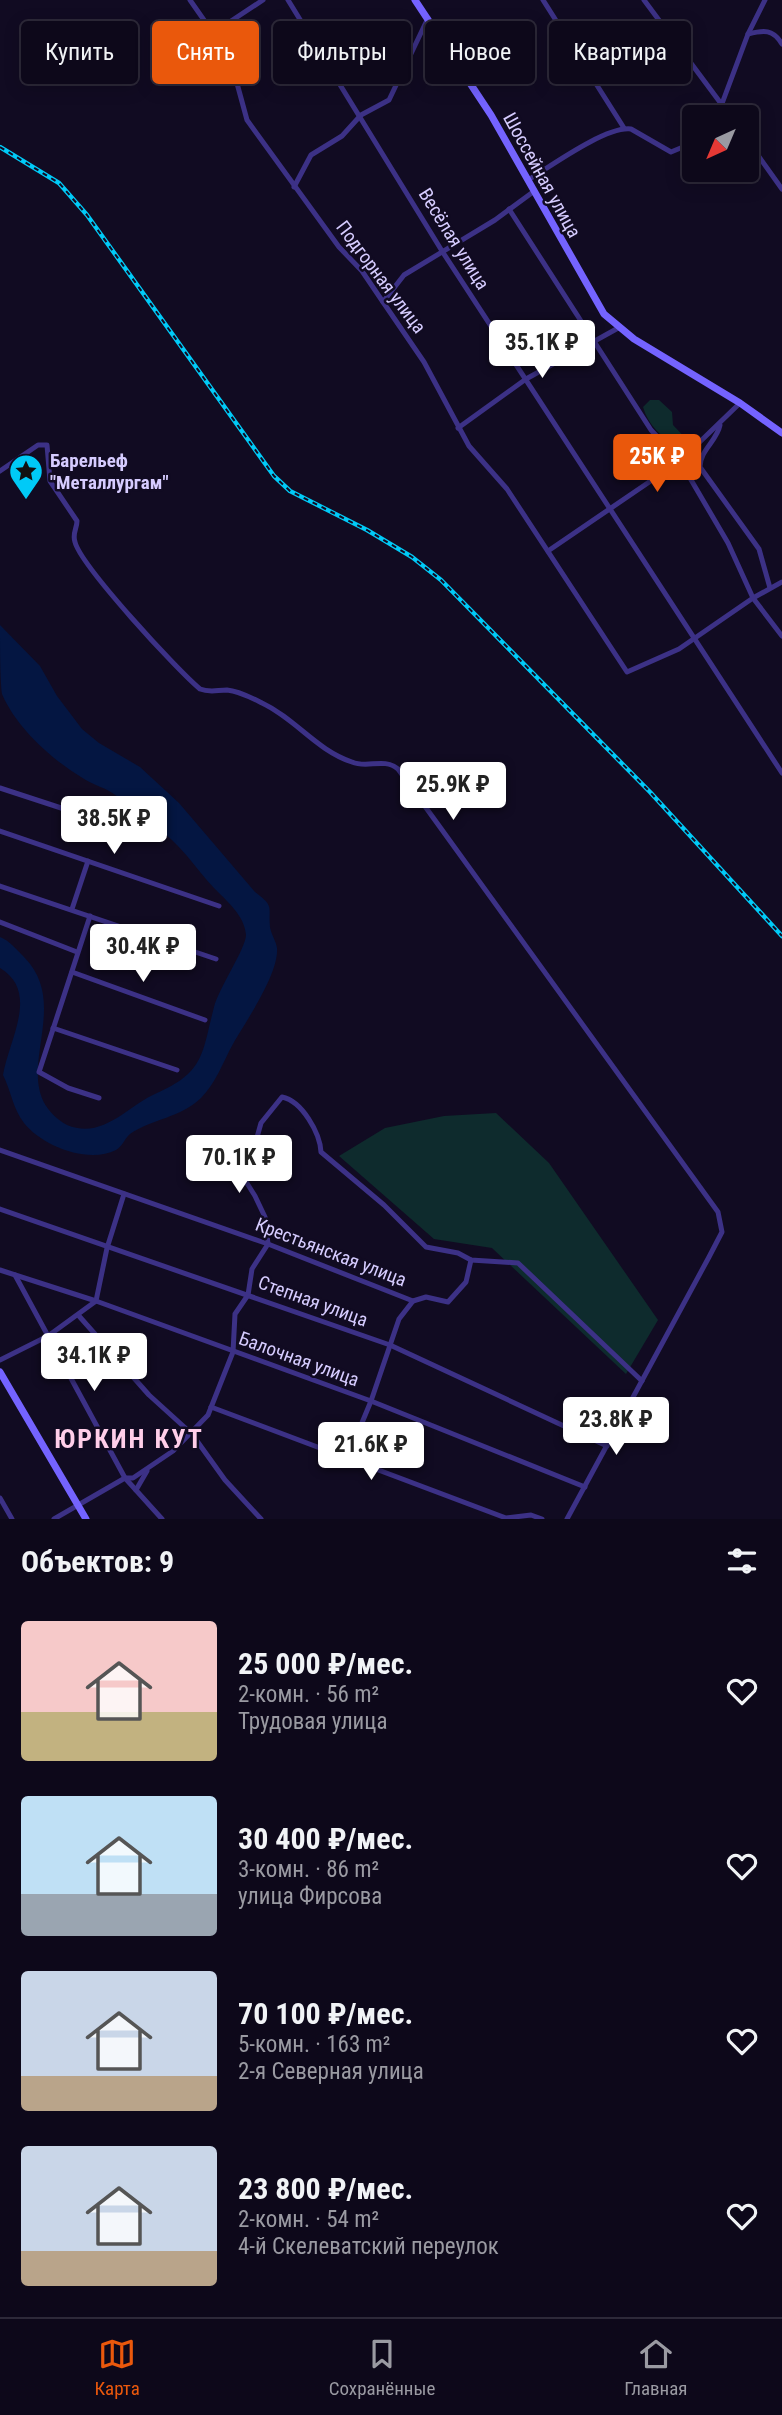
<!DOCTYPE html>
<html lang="ru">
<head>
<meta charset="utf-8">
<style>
	:root { --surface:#0d081a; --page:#161123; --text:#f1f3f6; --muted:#9a9aa2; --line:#2d2939; --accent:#ea580c }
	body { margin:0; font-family:"Roboto Condensed",sans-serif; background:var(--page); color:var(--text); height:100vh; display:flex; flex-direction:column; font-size:26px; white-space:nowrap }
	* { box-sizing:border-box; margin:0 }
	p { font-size:23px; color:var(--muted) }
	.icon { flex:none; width:38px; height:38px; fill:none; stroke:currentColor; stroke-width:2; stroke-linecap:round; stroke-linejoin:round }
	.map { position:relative; height:1519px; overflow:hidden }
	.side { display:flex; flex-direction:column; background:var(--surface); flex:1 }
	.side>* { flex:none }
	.top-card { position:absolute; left:21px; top:21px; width:740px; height:63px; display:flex; gap:14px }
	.needle { width:46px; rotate:224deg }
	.buttons { position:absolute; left:682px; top:105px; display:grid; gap:14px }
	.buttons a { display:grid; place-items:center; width:77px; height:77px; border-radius:7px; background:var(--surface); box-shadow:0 4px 18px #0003,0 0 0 2px var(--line); font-size:35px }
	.price { position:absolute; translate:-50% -60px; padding:0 16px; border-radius:7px; background:#fff; color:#222; font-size:23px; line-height:46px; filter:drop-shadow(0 2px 4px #0008) }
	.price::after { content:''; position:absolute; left:50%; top:42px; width:21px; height:16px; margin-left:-10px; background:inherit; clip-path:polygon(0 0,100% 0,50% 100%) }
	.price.current { background:var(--accent); color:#fff }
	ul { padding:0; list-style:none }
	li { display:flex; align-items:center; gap:21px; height:175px; padding:0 21px }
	li span { display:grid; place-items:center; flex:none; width:196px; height:140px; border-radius:7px; color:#555 }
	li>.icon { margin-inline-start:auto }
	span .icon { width:84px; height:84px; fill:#fffc; stroke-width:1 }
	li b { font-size:30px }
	h2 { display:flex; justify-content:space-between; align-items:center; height:84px; padding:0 21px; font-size:30px }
	.tag { padding:0 24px; border-radius:7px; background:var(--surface); box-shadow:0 4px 18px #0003,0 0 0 2px var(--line); font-size:24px; line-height:63px }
	.tag.current { background:var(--accent); color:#fff }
	.menu { display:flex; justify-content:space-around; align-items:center; height:98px; border-top:2px solid var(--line); background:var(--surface); font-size:19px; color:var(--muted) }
	.menu a { display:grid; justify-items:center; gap:4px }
	.menu .current { color:var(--accent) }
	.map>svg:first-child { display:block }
</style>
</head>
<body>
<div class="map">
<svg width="782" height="1519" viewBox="0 0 782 1519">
	<rect width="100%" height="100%" fill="#110b22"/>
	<g fill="#0e2b2d">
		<path d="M 650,400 L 659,400 L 672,412 L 673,425 L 691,444 L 679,447 C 662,438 648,425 643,407 Z"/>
		<polygon points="496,1113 549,1163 658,1320 626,1374 492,1248 434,1239 339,1156 385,1128 444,1116"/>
	</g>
	<path fill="#041642" d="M 0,625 L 40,666 L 57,696 L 82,729 L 99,743 L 140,767 L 179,803 L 255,892 C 275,907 268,906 270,927 C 271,934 276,941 277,948 C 279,974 246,1021 233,1044 C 223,1062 216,1083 201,1098 C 180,1118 152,1119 130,1134 C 125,1138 122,1147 116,1150 C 88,1164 42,1146 24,1123 C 13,1109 11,1091 3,1075 C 9,1039 40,992 0,968 L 0,937 C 10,941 17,950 24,957 C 77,1010 0,1086 67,1125 C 103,1140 127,1106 157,1093 C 205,1072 202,1053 214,1007 C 219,988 246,948 246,935 C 245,916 226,900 214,888 C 199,872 187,854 172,840 C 155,825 136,811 118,797 C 108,788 92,785 81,777 C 50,758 16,727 2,694 C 0,679 0,642 0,625 Z"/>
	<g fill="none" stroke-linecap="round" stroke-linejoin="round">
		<g stroke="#3c3186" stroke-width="5">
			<polyline points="190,0 213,33 235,76 247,120 339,247 362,271 383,302 424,362 469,446 507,489 627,672 679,649 753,598 782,582"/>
			<polyline points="288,0 442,251 782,773"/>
			<polyline points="543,0 624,128"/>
			<polyline points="644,0 731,117"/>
			<polyline points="213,33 263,0"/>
			<path d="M 748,34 C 764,30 773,29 782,44"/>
			<polyline points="717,117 748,34 765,0"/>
			<polyline points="747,140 782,189"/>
			<path d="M 528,180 C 551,166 606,126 631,129 L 671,152 L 695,142"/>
			<polyline points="294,187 311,155 342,136 361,115 389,100 428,18"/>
			<polyline points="509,209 651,430 680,461 728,543 753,598 782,636"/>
			<polyline points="383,302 404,275 495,220 533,192"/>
			<path d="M 720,425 C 717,441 700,450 700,467 L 759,549 L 770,588"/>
			<polyline points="458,428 526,379 620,327"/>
			<path d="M 0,471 L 38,445 L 47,445 L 50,481 L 77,521 C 77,528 72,534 75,542 C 81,566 178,671 200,689 C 210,693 217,690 227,690 C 239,691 252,698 262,703 C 296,719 316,750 352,762 C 368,769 383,757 398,769 L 718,1212 L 722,1232 L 709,1257 L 567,1519"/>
			<polyline points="548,551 680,461 740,403"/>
			<polyline points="0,788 107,823"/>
			<polyline points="0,831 219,906"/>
			<polyline points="0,886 216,959"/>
			<polyline points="72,909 88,861"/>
			<polyline points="90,916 39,1072 68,1088 99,1098"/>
			<polyline points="0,922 77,952"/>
			<polyline points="72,972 205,1020"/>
			<polyline points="53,1028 177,1070"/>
			<polyline points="0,1150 268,1244 413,1301"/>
			<path d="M 245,1180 L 261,1123 L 282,1097 C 302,1101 320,1133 321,1152 L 384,1205 L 426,1247 L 458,1253 L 471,1260 L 518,1263 L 642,1381"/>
			<polyline points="0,1209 390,1345 607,1446"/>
			<polyline points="0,1270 96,1301 371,1401 585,1487"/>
			<polyline points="15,1275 125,1478 162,1519"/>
			<polyline points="79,1316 149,1395 192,1434 225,1480 261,1519"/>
			<polyline points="0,1360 48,1336 96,1301 107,1248 124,1194"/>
			<polyline points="211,1407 506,1518 531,1515 542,1519"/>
			<polyline points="347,1459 371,1401 399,1319 413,1301 426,1297 448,1302 466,1282 471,1260"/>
			<polyline points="136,1490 147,1471"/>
			<polyline points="0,1498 12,1519"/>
			<polyline points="54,1519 125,1478 133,1478 173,1451 208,1415 233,1352 235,1314 248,1295 252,1269 268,1244 265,1217 255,1196 245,1180 210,1146"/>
		</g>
		<g stroke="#7463ff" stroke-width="7">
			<polyline points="415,0 491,115 604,314 634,339 740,403 782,433"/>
			<polyline points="0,1372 86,1519"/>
		</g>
		<g stroke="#00caf7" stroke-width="4.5">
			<polyline id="rail" points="0,147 59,183 87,215 274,476 290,491 367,530 412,557 441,580 650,792 782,936"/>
		</g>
		<use href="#rail" stroke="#110b22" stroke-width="2" stroke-dasharray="5" stroke-linecap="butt"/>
	</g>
	<defs>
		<g id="sight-pin" transform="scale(1.75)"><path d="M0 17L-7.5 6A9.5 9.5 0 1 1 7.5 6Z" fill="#00caf7" stroke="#110b22"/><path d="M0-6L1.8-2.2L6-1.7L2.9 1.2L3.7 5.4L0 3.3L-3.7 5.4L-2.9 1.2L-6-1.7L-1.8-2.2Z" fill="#111"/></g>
	</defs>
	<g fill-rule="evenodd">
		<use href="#sight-pin" x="26" y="471"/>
	</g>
	<g text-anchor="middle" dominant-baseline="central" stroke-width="5" stroke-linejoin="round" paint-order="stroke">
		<g font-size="19" fill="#d6ccff" stroke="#110b22">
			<text transform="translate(542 175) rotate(61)">Шоссейная улица</text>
			<text transform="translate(454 239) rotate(58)">Весёлая улица</text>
			<text transform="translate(381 277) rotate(53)">Подгорная улица</text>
			<text transform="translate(331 1252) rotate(21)">Крестьянская улица</text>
			<text transform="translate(313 1301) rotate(20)">Степная улица</text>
			<text transform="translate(299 1359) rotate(20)">Балочная улица</text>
		</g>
		<g font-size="19" font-weight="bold" fill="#d6ccff" stroke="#110b22" text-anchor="start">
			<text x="50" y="460">Барельеф<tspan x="50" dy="22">"Металлургам"</tspan></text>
		</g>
		<g font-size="26" font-weight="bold" letter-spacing="2" fill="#ffcee9" stroke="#110b22">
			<text x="129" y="1439">ЮРКИН КУТ</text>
		</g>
	</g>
</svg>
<div class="buttons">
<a><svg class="needle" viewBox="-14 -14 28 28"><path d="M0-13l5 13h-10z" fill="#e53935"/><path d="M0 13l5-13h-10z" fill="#9a9aa2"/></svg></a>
</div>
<b class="price" style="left:542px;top:380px">35.1K ₽</b>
<b class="price current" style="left:657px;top:494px">25K ₽</b>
<b class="price" style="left:453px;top:822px">25.9K ₽</b>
<b class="price" style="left:114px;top:856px">38.5K ₽</b>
<b class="price" style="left:143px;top:984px">30.4K ₽</b>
<b class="price" style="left:239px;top:1195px">70.1K ₽</b>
<b class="price" style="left:94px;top:1393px">34.1K ₽</b>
<b class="price" style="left:616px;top:1457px">23.8K ₽</b>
<b class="price" style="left:371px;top:1482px">21.6K ₽</b>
<div class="top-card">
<a class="tag">Купить</a>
<a class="tag current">Снять</a>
<a class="tag">Фильтры</a>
<a class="tag">Новое</a>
<a class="tag">Квартира</a>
</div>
</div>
<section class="side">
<h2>Объектов: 9<svg class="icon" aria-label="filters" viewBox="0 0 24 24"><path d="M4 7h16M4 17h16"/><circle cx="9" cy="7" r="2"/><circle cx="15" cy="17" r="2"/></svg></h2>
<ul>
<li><span style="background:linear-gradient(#f6c9c9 65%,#c2b280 0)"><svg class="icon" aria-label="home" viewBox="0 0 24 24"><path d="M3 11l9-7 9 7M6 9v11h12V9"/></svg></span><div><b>25 000 ₽/мес.</b><p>2-комн. · 56 m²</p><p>Трудовая улица</p></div><svg class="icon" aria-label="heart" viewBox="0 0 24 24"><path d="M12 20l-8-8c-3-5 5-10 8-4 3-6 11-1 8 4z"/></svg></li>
<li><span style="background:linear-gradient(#bfe0f5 70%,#9aa5b1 0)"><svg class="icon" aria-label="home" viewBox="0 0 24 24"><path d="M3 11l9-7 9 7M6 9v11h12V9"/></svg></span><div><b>30 400 ₽/мес.</b><p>3-комн. · 86 m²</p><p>улица Фирсова</p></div><svg class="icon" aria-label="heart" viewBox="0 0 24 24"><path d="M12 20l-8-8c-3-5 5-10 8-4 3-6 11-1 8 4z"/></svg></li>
<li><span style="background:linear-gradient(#c9d6e8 75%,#b9a48a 0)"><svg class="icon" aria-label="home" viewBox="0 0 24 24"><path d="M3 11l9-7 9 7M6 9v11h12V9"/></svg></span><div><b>70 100 ₽/мес.</b><p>5-комн. · 163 m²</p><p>2-я Северная улица</p></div><svg class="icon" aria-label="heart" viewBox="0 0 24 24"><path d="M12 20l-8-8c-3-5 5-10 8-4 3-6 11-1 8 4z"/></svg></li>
<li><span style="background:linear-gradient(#c9d6e8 75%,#b9a48a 0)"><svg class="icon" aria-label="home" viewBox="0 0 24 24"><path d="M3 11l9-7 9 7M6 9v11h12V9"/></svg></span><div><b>23 800 ₽/мес.</b><p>2-комн. · 54 m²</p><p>4-й Скелеватский переулок</p></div><svg class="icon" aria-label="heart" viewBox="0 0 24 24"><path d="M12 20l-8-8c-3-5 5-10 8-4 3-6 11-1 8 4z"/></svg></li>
</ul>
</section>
<nav class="menu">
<a class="current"><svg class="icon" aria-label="map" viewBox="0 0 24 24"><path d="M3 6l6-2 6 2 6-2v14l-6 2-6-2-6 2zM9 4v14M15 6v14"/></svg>Карта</a>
<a><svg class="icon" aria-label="saved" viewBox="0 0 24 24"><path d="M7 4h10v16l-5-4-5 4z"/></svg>Сохранённые</a>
<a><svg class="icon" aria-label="home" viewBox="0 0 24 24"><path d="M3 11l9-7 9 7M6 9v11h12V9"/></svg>Главная</a>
</nav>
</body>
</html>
